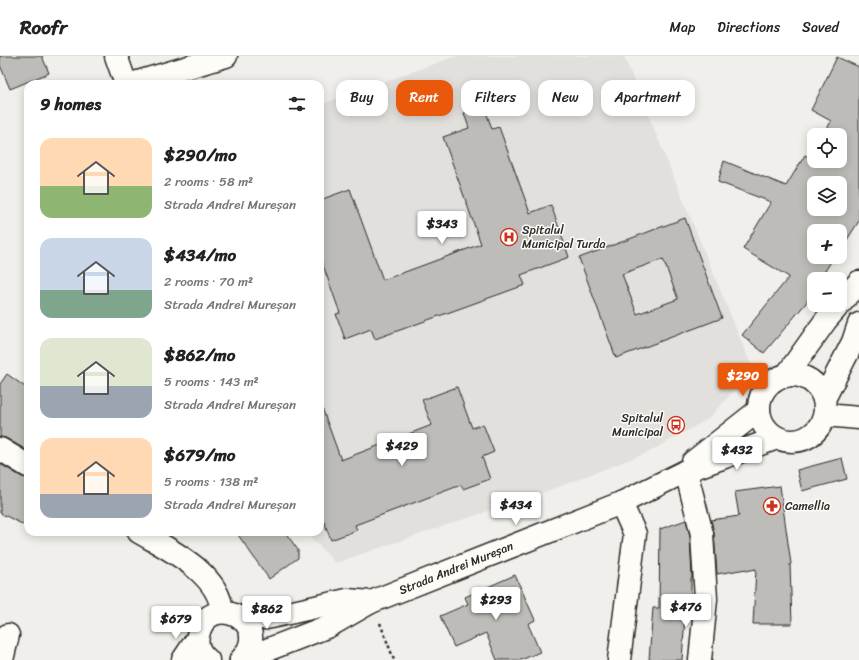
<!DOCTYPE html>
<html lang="en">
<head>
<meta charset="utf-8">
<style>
	:root { --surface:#fff; --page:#f2f2f2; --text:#222; --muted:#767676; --line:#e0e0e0; --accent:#ea580c }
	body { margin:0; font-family:Sriracha,sans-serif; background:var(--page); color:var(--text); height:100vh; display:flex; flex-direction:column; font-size:15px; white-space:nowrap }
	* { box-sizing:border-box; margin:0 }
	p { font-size:13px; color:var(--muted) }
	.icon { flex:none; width:22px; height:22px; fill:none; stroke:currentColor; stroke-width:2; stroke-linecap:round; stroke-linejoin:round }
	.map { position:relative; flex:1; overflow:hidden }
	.details { position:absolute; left:24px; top:24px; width:300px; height:456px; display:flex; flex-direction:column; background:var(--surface); border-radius:12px; box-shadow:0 2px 10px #0003 }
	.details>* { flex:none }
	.guide { position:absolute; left:336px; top:24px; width:380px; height:36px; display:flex; gap:8px }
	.tools { position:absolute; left:807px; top:72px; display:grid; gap:8px }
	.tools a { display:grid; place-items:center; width:40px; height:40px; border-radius:8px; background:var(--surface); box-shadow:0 2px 10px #0003; font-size:20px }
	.price { position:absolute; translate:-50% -34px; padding:0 9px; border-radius:4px; background:#fff; color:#222; font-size:13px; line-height:26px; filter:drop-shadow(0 1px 2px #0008) }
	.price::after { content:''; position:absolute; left:50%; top:24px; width:12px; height:9px; margin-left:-6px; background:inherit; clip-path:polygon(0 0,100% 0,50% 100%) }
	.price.selected { background:var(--accent); color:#fff }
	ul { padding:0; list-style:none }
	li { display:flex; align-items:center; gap:12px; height:100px; padding:0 16px }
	li span { display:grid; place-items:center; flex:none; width:112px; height:80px; border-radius:12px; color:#555 }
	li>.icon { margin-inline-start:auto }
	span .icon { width:48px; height:48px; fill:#fffc; stroke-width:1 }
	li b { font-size:17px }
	h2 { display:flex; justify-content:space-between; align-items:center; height:48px; padding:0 16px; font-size:17px }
	.pill { padding:0 14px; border-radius:12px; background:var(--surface); box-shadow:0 2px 10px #0003; font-size:14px; line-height:36px }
	.pill.selected { background:var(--accent); color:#fff }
	header { display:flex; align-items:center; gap:24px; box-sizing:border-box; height:56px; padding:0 20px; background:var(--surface); border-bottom:1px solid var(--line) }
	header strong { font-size:19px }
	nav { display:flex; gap:22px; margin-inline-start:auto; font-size:14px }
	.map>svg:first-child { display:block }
</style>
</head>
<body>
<header>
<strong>Roofr</strong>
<nav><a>Map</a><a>Directions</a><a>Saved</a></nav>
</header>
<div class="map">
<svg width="859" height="604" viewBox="0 0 859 604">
	<rect width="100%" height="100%" fill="#f0efeb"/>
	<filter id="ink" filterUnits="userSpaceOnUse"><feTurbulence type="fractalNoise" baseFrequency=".025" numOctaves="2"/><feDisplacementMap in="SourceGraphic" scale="8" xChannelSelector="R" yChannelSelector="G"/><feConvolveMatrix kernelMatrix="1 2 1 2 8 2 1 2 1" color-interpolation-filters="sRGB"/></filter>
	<g filter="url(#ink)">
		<polygon fill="#e1e0dc" points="456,0 624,0 753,314 708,363 649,396 553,433 335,507 306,476 320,476 320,49"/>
		<g fill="#bdbcb8" stroke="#2b2b2b" fill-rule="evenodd">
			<polygon points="0,0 42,0 49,17 10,33 0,9"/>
			<path d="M 837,1 L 859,11 L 859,165 L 843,190 L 841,189 L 840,191 L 840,175 L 814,175 L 814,201 L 834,201 L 820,223 L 814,223 L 814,233 L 806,247 L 764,297 L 742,279 L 789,221 L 743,193 L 771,146 L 718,126 L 724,105 L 786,130 L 805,99 L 812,103 L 814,100 L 814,105 L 840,105 L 840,79 L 824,79 L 831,65 L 811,54 ZM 814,127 L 840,127 L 840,153 L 814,153 Z"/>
			<polygon points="484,50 492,73 499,71 530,157 551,149 569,201 521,219 525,229 375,283 371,273 345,283 336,258 340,257 320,201 320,144 350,133 383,224 481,188 443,81 469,72 464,57"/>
			<path d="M 685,162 L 722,262 L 616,302 L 579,202 ZM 663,203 L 678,243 L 637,258 L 622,218 Z"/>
			<polygon points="7,318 28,333 28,395 6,382 0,381 0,328"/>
			<polygon points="457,331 472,372 483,368 494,396 482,401 490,423 463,433 461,429 355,469 357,474 331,484 320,456 320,353 322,352 341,404 432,369 422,344"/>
			<polygon points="842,402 847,423 802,435 797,414"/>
			<polygon points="0,408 22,421 28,422 28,471 0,457"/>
			<polygon points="780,430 791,508 790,508 792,568 753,568 756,513 746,515 746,513 717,518 714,477 711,464 739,460 735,436"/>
			<polygon points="686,464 690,480 692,522 691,522 691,546 686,546 682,604 649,604 653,552 659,552 660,473"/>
			<polygon points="236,476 285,476 298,494 298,502 269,523"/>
			<polygon points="515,519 535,564 528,568 540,596 521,604 497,604 486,577 454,591 440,560 468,548 465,541"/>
		</g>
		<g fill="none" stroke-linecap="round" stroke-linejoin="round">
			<g stroke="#2b2b2b" stroke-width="25">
				<g id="minor">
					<polyline points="116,0 126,28"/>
					<polyline points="131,28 226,0"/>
					<polyline points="825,359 859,362"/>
					<polyline points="0,393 28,410"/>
					<polyline points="686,415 702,478 706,543 700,604"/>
					<path d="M 139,476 C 168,493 220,517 222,556"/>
					<polyline points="0,604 2,604 8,579"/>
					<polyline points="619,604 635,478 621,447"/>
				</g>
			</g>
			<g stroke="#2b2b2b" stroke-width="25">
				<g id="major">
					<polyline points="840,248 859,226"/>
					<circle cx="792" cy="352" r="33"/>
					<polyline points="786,320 826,264 839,249"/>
					<polyline points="824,343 853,286 859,268"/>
					<polyline points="693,406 759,354"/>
					<polyline points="241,561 253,562 266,562 347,544 371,546"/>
					<polyline points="183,604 197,583"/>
					<path d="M 208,604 C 200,598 196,589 198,580 C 206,533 277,565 241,604"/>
					<polyline points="241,604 329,570 371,546 621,447 686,415 777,382"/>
				</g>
			</g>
			<polyline stroke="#2b2b2b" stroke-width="2.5" stroke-dasharray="3 3" stroke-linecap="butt" points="380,567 394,604"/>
			<use href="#minor" stroke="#fdfcf7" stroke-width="22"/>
			<use href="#major" stroke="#fdfcf7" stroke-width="22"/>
		</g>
	</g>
	<defs>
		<g id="hospital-ring" transform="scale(0.9)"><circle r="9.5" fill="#fdfcf7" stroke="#c8321e" stroke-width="1.5"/><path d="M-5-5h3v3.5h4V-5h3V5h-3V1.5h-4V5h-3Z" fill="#c8321e"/></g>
		<g id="bus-ring" transform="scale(0.9)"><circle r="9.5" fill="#fdfcf7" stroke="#c8321e" stroke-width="1.5"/><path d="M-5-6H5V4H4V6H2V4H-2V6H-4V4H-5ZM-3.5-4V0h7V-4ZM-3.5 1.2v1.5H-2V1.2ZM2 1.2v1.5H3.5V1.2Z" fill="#c8321e"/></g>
		<g id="pharmacy-ring" transform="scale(0.9)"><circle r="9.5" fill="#fdfcf7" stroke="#c8321e" stroke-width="1.5"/><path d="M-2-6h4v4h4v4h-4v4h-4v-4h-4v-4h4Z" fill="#c8321e"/></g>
	</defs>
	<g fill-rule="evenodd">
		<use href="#hospital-ring" x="509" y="181"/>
		<use href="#bus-ring" x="676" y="369"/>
		<use href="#pharmacy-ring" x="772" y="450"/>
	</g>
	<g text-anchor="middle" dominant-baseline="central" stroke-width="3" stroke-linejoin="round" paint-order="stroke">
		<g font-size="12" fill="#2b2b2b" stroke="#fdfcf7" text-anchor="start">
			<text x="522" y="174">Spitalul<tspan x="522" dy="14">Municipal Turda</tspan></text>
			<text x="663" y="362" text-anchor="end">Spitalul<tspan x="663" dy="14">Municipal</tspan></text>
			<text x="785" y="450">Camellia</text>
		</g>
		<g font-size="12" fill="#2b2b2b" stroke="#fdfcf7">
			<text transform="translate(456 512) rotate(-22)">Strada Andrei Mureșan</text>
		</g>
	</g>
</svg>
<div class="tools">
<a><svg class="icon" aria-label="locate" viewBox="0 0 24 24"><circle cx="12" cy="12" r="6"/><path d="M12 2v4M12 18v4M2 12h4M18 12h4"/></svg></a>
<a><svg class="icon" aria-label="layers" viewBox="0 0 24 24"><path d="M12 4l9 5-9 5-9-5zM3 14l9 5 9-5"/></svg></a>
<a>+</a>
<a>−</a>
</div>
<b class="price" style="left:442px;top:189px">$343</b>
<b class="price selected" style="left:743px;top:341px">$290</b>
<b class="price" style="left:402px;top:411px">$429</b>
<b class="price" style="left:737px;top:415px">$432</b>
<b class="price" style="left:516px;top:470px">$434</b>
<b class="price" style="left:496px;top:565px">$293</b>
<b class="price" style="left:686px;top:572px">$476</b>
<b class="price" style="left:267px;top:574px">$862</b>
<b class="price" style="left:176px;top:584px">$679</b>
<div class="guide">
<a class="pill">Buy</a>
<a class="pill selected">Rent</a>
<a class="pill">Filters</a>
<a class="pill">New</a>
<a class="pill">Apartment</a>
</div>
<section class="details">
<h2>9 homes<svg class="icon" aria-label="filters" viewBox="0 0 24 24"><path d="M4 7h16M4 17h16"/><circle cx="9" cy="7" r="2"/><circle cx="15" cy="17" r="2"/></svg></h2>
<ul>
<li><span style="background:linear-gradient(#ffd9b3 60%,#8fb573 0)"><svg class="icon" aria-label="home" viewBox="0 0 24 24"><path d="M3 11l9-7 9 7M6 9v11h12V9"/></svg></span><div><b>$290/mo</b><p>2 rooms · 58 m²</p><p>Strada Andrei Mureșan</p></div></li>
<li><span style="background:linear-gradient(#c9d6e8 65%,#7fa58c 0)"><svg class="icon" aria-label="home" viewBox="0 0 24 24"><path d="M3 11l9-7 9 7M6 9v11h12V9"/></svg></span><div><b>$434/mo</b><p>2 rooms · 70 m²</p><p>Strada Andrei Mureșan</p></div></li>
<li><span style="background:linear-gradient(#dfe7d0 60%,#9aa5b1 0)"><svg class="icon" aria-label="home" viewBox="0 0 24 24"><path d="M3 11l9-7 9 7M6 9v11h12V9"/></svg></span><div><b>$862/mo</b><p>5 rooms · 143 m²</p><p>Strada Andrei Mureșan</p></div></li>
<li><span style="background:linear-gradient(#ffd9b3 70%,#9aa5b1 0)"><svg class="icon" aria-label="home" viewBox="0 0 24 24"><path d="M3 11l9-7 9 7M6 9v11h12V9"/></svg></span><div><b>$679/mo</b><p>5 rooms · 138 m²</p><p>Strada Andrei Mureșan</p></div></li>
</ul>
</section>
</div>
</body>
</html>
